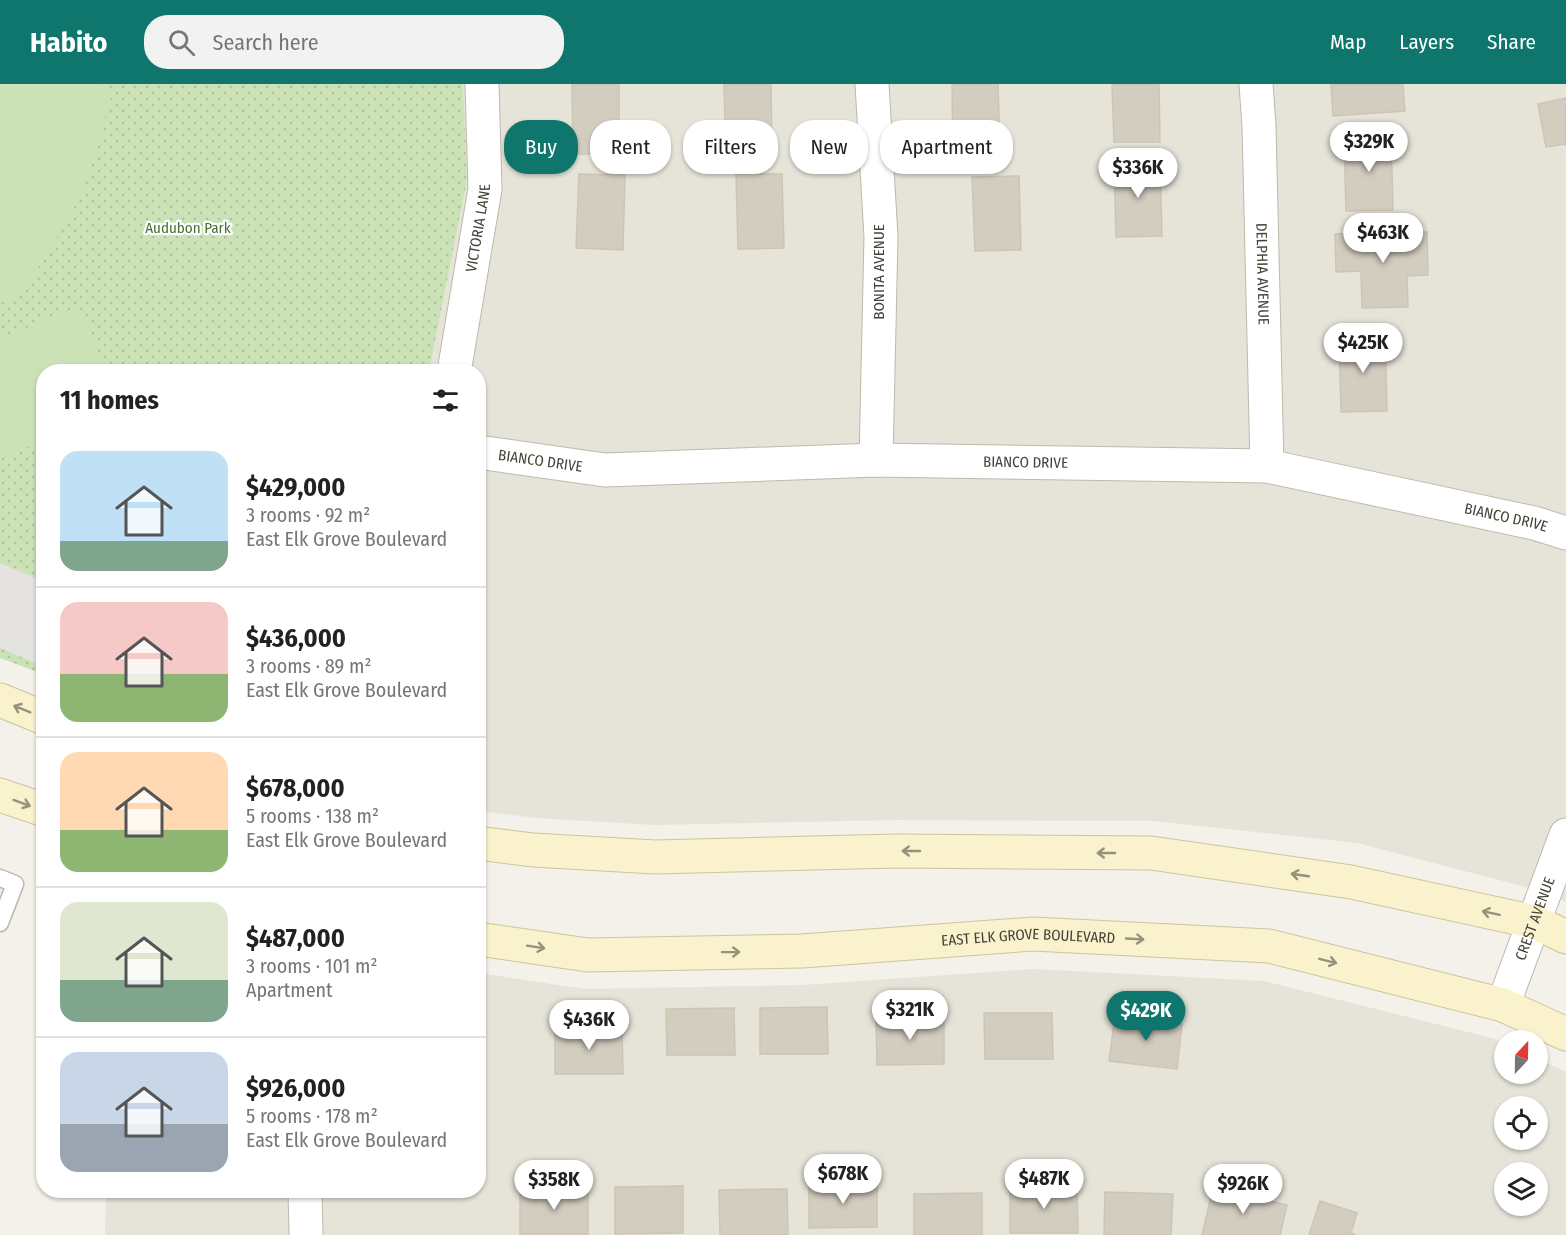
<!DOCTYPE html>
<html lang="en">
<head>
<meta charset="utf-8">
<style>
	:root { --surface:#fff; --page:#f2f2f2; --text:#222; --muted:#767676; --line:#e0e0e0; --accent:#0f766e }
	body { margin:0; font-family:"Fira Sans Condensed",sans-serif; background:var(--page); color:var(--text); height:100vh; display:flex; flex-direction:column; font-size:22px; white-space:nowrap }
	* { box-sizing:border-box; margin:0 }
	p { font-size:20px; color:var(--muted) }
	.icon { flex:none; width:33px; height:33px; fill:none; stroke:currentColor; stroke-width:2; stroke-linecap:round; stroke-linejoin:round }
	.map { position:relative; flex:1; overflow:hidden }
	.side { position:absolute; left:36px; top:280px; width:450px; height:834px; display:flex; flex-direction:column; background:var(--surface); border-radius:24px; box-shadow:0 2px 4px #0004 }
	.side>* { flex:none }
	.hud { position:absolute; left:504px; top:36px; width:570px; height:54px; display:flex; gap:12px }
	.needle { width:39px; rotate:22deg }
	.controls { position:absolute; left:1494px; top:946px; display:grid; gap:12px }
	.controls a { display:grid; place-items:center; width:54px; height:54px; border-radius:50%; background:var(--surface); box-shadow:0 2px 4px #0004; font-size:30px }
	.price { position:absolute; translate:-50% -51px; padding:0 14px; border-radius:21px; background:#fff; color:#222; font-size:20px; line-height:39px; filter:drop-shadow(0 2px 3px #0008) }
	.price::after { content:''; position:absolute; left:50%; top:36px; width:18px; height:14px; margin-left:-9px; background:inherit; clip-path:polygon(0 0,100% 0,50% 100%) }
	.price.active { background:var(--accent); color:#fff }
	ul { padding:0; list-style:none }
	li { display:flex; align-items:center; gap:18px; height:150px; padding:0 24px }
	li+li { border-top:2px solid var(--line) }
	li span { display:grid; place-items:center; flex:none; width:168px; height:120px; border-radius:18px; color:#555 }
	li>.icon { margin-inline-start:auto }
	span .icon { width:72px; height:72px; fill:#fffc; stroke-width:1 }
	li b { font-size:26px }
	h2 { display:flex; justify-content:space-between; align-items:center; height:72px; padding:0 24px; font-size:26px }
	.pill { padding:0 21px; border-radius:24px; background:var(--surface); box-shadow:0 2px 4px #0004; font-size:21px; line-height:54px }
	.pill.active { background:var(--accent); color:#fff }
	header { display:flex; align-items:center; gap:36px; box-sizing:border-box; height:84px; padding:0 30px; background:var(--accent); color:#fff }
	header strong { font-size:28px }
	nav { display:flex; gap:33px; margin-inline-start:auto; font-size:21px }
	.search { width:420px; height:54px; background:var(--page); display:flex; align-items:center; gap:15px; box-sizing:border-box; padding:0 21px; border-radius:24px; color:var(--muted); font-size:22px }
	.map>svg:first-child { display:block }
</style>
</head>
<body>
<header>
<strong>Habito</strong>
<div class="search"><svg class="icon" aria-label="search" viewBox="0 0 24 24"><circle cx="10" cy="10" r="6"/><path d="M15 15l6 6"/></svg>Search here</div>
<nav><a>Map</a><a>Layers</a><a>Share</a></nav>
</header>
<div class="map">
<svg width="1566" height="1151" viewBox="0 0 1566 1151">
	<defs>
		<pattern id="park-dots" width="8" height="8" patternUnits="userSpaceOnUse" patternTransform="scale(1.5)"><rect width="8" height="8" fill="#cbe2b7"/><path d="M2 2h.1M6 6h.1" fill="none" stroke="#b0c39e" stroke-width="1.8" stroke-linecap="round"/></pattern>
	</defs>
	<rect width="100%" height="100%" fill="#f3f1e9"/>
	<g fill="#e6e3d8" fill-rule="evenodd">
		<polygon points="463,0 1566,0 1566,818 1545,808 1357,759 1153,737 897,736 655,741 536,734 479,727 478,288 429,288 467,96"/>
		<path d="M 1034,885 L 1264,897 L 1492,954 L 1504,959 L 1504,990 L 1538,990 L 1538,975 L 1566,988 L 1566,1151 L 105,1151 L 106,1107 L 478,1107 L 479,889 L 585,905 L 803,901 ZM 1504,1023 L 1538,1023 L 1538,1056 L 1504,1056 ZM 1504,1089 L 1538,1089 L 1538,1122 L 1504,1122 Z"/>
	</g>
	<polygon fill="url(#park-dots)" points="0,0 463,0 467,96 429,288 44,288 43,590 0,574"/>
	<g fill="#cbe2b7">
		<polygon points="0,0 95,0 113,7 84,106 50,166 21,209 0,220"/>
		<polygon points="79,222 106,288 44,288 43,357 0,374 0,255"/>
	</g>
	<polygon fill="#e5e3e0" points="0,479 43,497 43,582 0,564"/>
	<g fill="#d3cdc0" stroke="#cdc5b4" stroke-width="1.5">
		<polygon points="572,0 619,0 619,70 573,70"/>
		<polygon points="724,0 771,0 772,68 726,70"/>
		<polygon points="952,0 998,0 1000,64 953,65"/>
		<polygon points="1112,0 1159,0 1160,58 1114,58"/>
		<polygon points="1331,0 1403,0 1405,27 1333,32"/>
		<polygon points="1566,14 1566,62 1566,60 1546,63 1538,20"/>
		<polygon points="1391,51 1393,126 1346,127 1344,52"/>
		<polygon points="1114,78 1160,78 1162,152 1116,153"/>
		<polygon points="579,90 625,91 623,166 576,164"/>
		<polygon points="736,90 782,90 784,164 738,165"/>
		<polygon points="1019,92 1021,166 975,167 972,93"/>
		<polygon points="1427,148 1428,191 1407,192 1408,223 1362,224 1361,187 1336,188 1335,150"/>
		<polygon points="1385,252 1387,327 1341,328 1339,253"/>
		<polygon points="827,923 828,970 760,970 760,924"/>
		<polygon points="734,924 735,971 667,971 666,925"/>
		<polygon points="984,929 1052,929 1053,975 985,975"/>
		<polygon points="1115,931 1182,940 1177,985 1109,977"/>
		<polygon points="944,934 944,980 877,981 876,935"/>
		<polygon points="622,943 623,990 555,990 555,944"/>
		<polygon points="877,1097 877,1143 809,1144 809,1098"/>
		<polygon points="683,1102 683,1149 615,1150 615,1103"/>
		<polygon points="1077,1102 1078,1149 1010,1149 1010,1103"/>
		<polygon points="588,1103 588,1150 520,1150 520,1104"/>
		<polygon points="1213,1104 1287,1121 1280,1151 1202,1151"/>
		<polygon points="787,1105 788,1151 720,1151 719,1106"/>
		<polygon points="1105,1108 1173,1110 1171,1151 1104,1151"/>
		<polygon points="982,1109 982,1151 914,1151 914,1110"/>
		<polygon points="1320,1117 1357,1129 1351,1149 1356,1151 1309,1151"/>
	</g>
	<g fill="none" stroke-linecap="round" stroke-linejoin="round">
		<g stroke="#bdb9ad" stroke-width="19">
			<polyline id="lane" points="0,794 15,800 0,839"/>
		</g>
		<g stroke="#bdb9ad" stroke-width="35">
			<g id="street">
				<polyline points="872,0 881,153 876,376"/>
				<path id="s1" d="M 1256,0 L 1259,42 L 1267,382"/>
				<path id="s2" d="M 454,288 L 485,105 L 482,0"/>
				<path id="s3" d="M 478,368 L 605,386 L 876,376 L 1267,382 L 1534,439 L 1566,449"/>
				<path id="s4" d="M 1503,921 L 1566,751"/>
				<polyline points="305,1107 306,1151"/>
			</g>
		</g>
		<g stroke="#cdc59e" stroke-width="35">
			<g id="secondary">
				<polyline points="0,616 44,634"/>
				<polyline points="0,711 44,726"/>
				<polyline points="478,759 533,766 655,773 897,767 1151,769 1351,798 1535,838 1566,853"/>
				<path id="s5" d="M 478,855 L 588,871 L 802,867 L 1033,850 L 1269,862 L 1503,921 L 1566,950"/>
			</g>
		</g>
		<use href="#lane" stroke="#fff" stroke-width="16"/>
		<use href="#street" stroke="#fff" stroke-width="33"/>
		<use href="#secondary" stroke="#f9f2cd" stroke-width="33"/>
	</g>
	<defs><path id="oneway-shaft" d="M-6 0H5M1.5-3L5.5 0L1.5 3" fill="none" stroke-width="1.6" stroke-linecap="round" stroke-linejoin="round" transform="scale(1.5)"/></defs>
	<g stroke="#97917b">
		<use href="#oneway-shaft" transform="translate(22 625) rotate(-158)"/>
		<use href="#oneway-shaft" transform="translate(22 719) rotate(20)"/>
		<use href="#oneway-shaft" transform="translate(911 767) rotate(-180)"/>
		<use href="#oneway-shaft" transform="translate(1106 769) rotate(-180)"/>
		<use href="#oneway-shaft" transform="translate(1300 791) rotate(-172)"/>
		<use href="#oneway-shaft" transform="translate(1491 829) rotate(-168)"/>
		<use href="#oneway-shaft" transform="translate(1135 855) rotate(3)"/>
		<use href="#oneway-shaft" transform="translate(536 863) rotate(9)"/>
		<use href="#oneway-shaft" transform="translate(731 868) rotate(-1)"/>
		<use href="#oneway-shaft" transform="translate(1328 877) rotate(14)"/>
	</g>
	<g text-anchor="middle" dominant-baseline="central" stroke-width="4.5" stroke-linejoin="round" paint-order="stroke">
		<g font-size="15" fill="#447132" stroke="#fff">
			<text x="188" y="144">Audubon Park</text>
		</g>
		<g font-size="15" fill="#464238" stroke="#fff">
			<text stroke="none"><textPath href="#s2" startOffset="146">VICTORIA LANE</textPath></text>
			<text transform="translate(879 188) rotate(-90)">BONITA AVENUE</text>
			<text stroke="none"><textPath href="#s1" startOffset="190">DELPHIA AVENUE</textPath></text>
			<text stroke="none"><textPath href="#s3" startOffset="63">BIANCO DRIVE</textPath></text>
			<text stroke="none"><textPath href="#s3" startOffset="549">BIANCO DRIVE</textPath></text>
			<text stroke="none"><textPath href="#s3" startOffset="1035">BIANCO DRIVE</textPath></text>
			<text stroke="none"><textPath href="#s4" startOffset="92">CREST AVENUE</textPath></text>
			<text stroke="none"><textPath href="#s5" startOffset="552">EAST ELK GROVE BOULEVARD</textPath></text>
		</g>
	</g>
</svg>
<div class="controls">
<a><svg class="needle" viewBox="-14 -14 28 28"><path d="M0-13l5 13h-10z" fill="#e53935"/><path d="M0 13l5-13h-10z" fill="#767676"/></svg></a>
<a><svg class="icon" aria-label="locate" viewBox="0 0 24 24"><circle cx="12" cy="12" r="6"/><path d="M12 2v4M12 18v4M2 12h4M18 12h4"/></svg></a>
<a><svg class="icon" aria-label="layers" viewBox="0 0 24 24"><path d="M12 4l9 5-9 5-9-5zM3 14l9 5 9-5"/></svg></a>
</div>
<b class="price" style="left:1369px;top:89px">$329K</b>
<b class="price" style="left:1138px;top:115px">$336K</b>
<b class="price" style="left:1383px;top:180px">$463K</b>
<b class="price" style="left:1363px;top:290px">$425K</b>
<b class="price" style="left:910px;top:957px">$321K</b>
<b class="price active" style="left:1146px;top:958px">$429K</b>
<b class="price" style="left:589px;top:967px">$436K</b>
<b class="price" style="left:843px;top:1121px">$678K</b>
<b class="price" style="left:1044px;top:1126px">$487K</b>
<b class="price" style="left:554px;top:1127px">$358K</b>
<b class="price" style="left:1243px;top:1131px">$926K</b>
<div class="hud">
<a class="pill active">Buy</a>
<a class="pill">Rent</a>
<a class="pill">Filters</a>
<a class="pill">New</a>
<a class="pill">Apartment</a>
</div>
<section class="side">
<h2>11 homes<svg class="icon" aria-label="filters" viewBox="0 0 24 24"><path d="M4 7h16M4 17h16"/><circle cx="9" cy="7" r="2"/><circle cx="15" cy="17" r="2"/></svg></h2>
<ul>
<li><span style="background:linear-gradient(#bfe0f5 75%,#7fa58c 0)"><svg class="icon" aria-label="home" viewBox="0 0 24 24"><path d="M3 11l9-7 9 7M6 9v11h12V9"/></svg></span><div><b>$429,000</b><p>3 rooms · 92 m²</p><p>East Elk Grove Boulevard</p></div></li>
<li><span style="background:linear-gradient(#f6c9c9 60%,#8fb573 0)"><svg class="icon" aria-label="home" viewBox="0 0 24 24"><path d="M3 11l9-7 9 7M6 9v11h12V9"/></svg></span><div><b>$436,000</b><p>3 rooms · 89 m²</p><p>East Elk Grove Boulevard</p></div></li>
<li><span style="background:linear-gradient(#ffd9b3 65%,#8fb573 0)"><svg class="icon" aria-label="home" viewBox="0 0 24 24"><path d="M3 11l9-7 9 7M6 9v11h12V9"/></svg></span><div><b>$678,000</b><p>5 rooms · 138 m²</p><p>East Elk Grove Boulevard</p></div></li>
<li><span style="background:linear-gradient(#dfe7d0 65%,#7fa58c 0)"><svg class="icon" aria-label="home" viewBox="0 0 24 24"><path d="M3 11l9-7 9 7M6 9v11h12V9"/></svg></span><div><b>$487,000</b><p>3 rooms · 101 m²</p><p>Apartment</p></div></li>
<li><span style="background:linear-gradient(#c9d6e8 60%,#9aa5b1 0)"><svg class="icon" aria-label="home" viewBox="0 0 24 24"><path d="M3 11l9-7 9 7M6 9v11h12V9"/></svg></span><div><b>$926,000</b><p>5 rooms · 178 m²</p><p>East Elk Grove Boulevard</p></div></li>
</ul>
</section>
</div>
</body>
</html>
